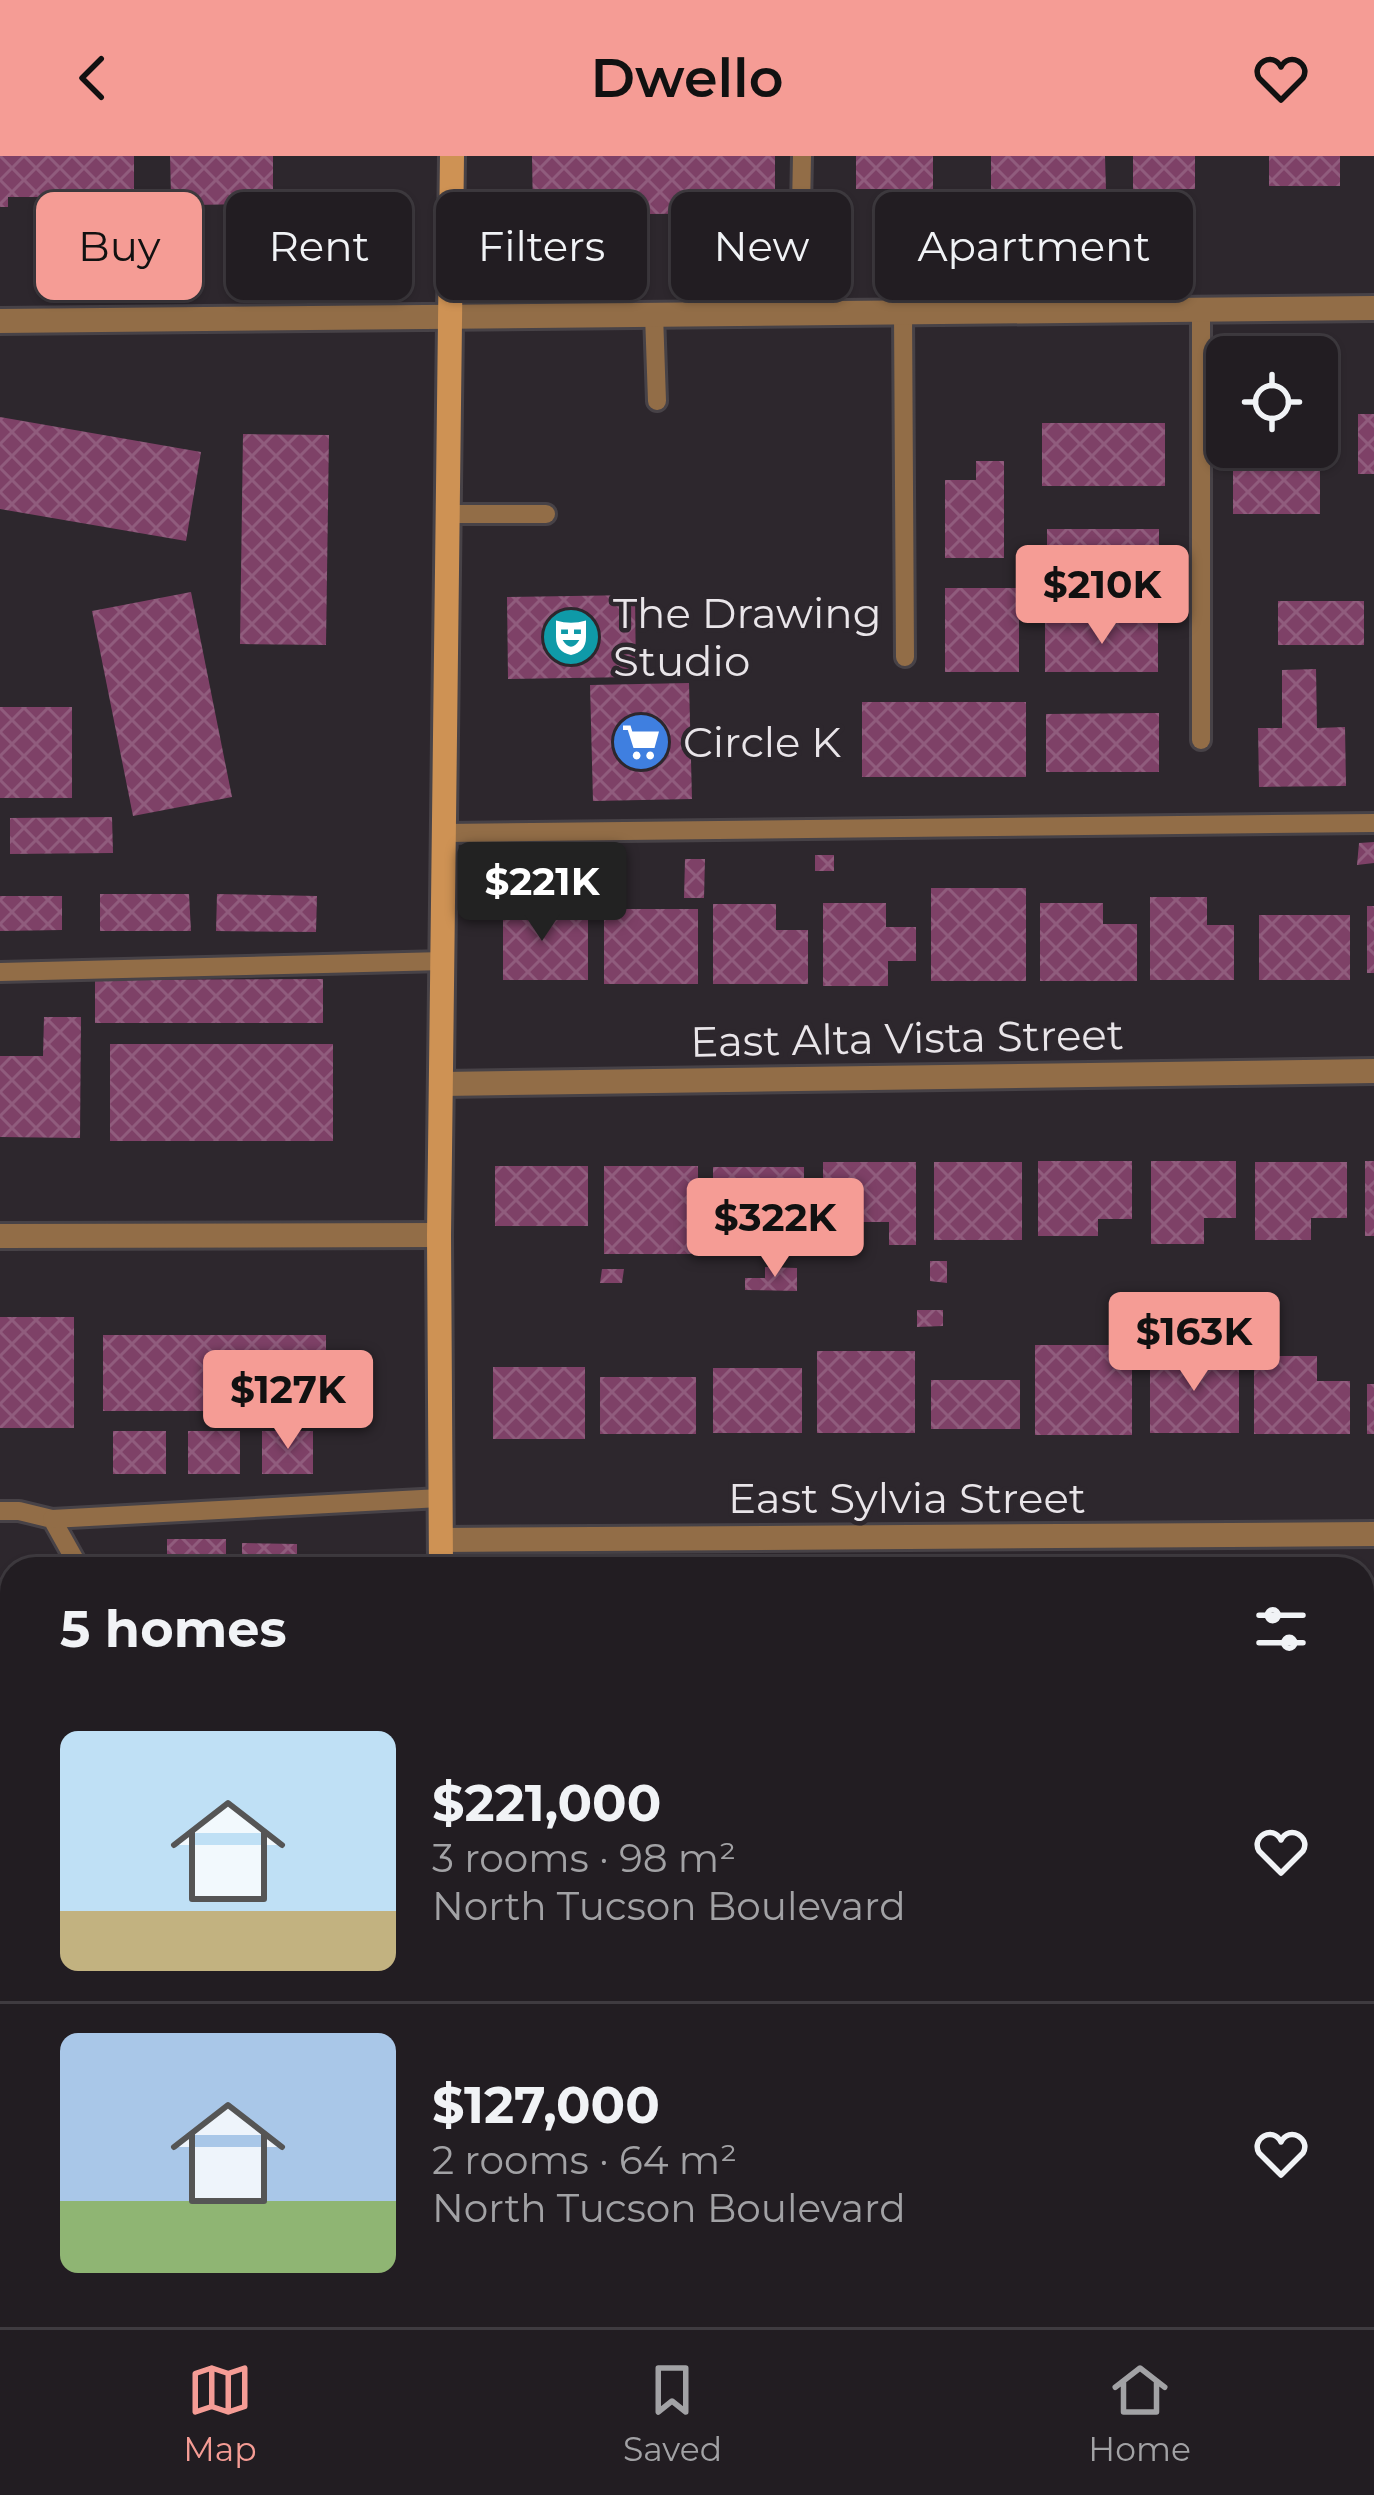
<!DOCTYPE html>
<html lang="en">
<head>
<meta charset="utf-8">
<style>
	:root { --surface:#221d22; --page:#2e2a2f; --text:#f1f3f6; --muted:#a2a2a5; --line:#3f3b40; --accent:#f59c95 }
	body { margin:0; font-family:Montserrat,sans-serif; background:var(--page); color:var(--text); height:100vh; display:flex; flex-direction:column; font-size:45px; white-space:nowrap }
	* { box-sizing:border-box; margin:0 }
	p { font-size:39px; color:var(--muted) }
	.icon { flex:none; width:66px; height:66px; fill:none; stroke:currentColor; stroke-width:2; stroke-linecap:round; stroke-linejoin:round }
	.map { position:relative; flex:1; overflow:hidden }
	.details { position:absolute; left:0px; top:1401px; width:1374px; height:771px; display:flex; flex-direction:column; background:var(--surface); border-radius:36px 36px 0 0; box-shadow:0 3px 9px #0004,0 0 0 3px var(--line) }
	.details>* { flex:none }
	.guide { position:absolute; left:36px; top:36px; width:1302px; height:108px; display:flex; gap:24px }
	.controls { position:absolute; left:1206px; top:180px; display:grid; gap:24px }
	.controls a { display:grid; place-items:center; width:132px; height:132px; border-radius:18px; background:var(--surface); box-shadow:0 3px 9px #0004,0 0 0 3px var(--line); font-size:60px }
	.price { position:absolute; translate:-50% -102px; padding:0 27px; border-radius:12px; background:var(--accent); color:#111; font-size:39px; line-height:78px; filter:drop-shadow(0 3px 6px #0008) }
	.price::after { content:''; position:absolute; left:50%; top:72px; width:36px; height:27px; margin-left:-18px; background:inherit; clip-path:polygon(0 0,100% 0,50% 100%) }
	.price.on { background:#222; color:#fff }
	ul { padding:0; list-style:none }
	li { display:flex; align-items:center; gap:36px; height:300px; padding:0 60px }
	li+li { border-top:3px solid var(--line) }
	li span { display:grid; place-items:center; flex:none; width:336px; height:240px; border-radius:18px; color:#555 }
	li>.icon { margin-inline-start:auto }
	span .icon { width:144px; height:144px; fill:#fffc; stroke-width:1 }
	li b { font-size:51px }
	h2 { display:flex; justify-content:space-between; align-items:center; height:144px; padding:0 60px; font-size:51px }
	.tag { padding:0 42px; border-radius:18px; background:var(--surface); box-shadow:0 3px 9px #0004,0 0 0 3px var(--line); font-size:42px; line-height:108px }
	.tag.on { background:var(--accent); color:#111 }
	header { display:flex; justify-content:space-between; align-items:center; height:156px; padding:0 60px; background:var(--accent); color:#111; font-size:54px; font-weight:600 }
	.dock { display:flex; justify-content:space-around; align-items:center; height:168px; border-top:3px solid var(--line); background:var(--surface); font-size:33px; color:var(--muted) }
	.dock a { display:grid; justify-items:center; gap:6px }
	.dock .on { color:var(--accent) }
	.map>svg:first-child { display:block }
</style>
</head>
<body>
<header><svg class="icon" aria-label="back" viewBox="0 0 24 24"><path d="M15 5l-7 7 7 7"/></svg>Dwello<svg class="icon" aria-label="heart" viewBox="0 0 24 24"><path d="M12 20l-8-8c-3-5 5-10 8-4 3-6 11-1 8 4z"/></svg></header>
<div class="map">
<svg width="1374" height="2171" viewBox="0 0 1374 2171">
	<defs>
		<pattern id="building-cross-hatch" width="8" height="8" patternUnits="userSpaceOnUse" patternTransform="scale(3)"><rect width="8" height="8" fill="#7e4167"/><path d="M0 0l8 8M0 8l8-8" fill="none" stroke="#905c7d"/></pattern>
	</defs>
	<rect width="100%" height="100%" fill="#2d272d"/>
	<g fill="url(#building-cross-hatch)">
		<polygon points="0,0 134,0 134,41 111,41 111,49 56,49 55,41 8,41 8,51 0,51"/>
		<polygon points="170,0 273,0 273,38 248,38 248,48 194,49 193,39 171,40"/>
		<polygon points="532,0 775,0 775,57 533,59"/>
		<rect x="856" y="0" width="77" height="33"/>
		<polygon points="991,0 1105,0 1106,35 991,36"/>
		<rect x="1133" y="0" width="62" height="33"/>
		<rect x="1269" y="0" width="71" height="30"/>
		<polygon points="245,109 266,110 266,122 245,122"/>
		<rect x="1358" y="258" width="16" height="60"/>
		<polygon points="0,261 201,296 186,385 0,353"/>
		<rect x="1042" y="267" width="123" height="63"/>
		<polygon points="243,278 329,279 326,489 240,488"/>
		<rect x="1233" y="291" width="87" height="67"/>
		<polygon points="976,305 1004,305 1004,402 945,402 945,324 976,324"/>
		<rect x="1047" y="373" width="112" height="51"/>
		<rect x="945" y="432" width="74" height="84"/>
		<polygon points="191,436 232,641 133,660 92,455"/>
		<polygon points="635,439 636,521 508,523 507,441"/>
		<rect x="1278" y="445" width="86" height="44"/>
		<rect x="1045" y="466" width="113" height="50"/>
		<polygon points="1316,513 1317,572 1345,571 1346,630 1259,631 1258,572 1282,572 1282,514"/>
		<polygon points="689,527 692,643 593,645 590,529"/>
		<rect x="862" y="546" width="164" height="75"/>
		<rect x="0" y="551" width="72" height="91"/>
		<polygon points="1159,557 1159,616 1046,616 1046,558"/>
		<polygon points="112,661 113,697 10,698 10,662"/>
		<polygon points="1374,686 1374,707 1357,709 1359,687"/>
		<rect x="815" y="699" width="19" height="16"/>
		<polygon points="685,703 705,703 704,742 684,742"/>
		<rect x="931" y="732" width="95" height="93"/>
		<polygon points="503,735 530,735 530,764 588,764 588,824 503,824"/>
		<polygon points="100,738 189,738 191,775 100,775"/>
		<polygon points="217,738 317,740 316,776 216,775"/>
		<polygon points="0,740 62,740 62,774 0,775"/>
		<polygon points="1150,741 1207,741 1207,769 1234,769 1234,824 1150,824"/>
		<polygon points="823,747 886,747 886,771 916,771 916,805 888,805 888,830 823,830"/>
		<polygon points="1040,747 1103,747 1103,768 1137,768 1137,825 1040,825"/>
		<polygon points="713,748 776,748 776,774 808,774 808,828 713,828"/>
		<rect x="1367" y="750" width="7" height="67"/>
		<rect x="604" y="753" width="94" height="75"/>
		<rect x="1259" y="759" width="91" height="65"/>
		<polygon points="323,823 323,867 95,867 95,824"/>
		<polygon points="44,861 81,861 80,982 0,981 0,900 43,900"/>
		<rect x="110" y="888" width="223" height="97"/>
		<polygon points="1038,1005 1132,1005 1132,1063 1098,1063 1098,1080 1038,1080"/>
		<polygon points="1151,1005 1236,1005 1236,1062 1204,1062 1204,1088 1151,1088"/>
		<rect x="1365" y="1005" width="9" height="75"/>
		<polygon points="823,1006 916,1006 916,1089 889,1089 889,1066 823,1066"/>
		<rect x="934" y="1006" width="88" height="78"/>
		<polygon points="1255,1006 1347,1006 1347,1062 1311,1062 1311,1084 1255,1084"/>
		<rect x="495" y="1010" width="93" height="60"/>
		<rect x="604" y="1010" width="94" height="88"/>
		<polygon points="713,1011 804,1011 804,1070 775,1070 775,1099 713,1099"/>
		<polygon points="930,1105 947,1105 947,1127 930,1125"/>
		<polygon points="765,1111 797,1112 797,1135 745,1134 745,1122 765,1122"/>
		<polygon points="602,1113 624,1113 622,1127 600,1127"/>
		<polygon points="917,1154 943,1154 943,1170 917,1171"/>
		<rect x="0" y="1161" width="74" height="111"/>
		<rect x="103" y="1179" width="223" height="76"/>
		<rect x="1035" y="1189" width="97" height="90"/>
		<rect x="817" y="1195" width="98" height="82"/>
		<rect x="1150" y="1199" width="89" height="78"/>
		<polygon points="1254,1200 1317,1200 1317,1225 1350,1225 1350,1278 1254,1278"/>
		<rect x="493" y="1211" width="92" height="72"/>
		<rect x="713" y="1212" width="89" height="65"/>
		<rect x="600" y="1221" width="96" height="57"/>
		<rect x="931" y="1224" width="89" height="49"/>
		<rect x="1367" y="1228" width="7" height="50"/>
		<rect x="113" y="1275" width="53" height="43"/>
		<rect x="188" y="1275" width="52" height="43"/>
		<rect x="262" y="1275" width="51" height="43"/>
		<rect x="167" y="1383" width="59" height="30"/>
		<polygon points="242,1387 297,1388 297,1413 242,1413"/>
		<rect x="1364" y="1482" width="10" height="78"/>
		<rect x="1362" y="1685" width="12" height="64"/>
		<rect x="846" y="2160" width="64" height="11"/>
		<rect x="1120" y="2160" width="77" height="11"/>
	</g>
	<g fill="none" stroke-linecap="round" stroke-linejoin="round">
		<g stroke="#474247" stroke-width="24">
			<g id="service">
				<polyline points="1201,153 1201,584"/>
				<polyline points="903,156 905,501"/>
				<polyline points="799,157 802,0"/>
				<polyline points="654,158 657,245"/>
				<polyline points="448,358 546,358"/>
				<polyline points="445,677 1374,667"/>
				<polyline points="0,816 444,805"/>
				<polyline points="0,1355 19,1355 52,1363 80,1413"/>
				<polyline points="52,1363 440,1342"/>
				<polyline points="74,2171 74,2160"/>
			</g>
		</g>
		<g stroke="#474247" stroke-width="30">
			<g id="minor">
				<polyline points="442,928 1374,915"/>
				<polyline points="0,1080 439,1079"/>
				<polyline points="441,1384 1374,1378"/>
				<polyline points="1362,1841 1374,1841"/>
				<polyline points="1362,2089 1374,2088"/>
			</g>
		</g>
		<g stroke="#474247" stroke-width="30">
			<polyline id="tertiary" points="0,165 1374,152"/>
		</g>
		<g stroke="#474247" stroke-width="30">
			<g id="secondary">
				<polyline points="441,1413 439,1079 452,0"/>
				<polyline points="429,2171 429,2160"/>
			</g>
		</g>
		<use href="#service" stroke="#926d47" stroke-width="18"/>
		<use href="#minor" stroke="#926d47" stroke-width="24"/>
		<use href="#tertiary" stroke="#926d47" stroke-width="24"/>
		<use href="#secondary" stroke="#ce9254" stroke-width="24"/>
	</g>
	<defs>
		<g id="theatre-disc" transform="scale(3)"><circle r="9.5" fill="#0f9aa8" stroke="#2d272d"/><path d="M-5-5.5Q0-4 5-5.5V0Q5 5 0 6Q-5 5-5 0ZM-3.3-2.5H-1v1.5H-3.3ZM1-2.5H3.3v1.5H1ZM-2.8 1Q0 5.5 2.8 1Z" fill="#fff"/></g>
		<g id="supermarket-disc" transform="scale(3)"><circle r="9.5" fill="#3f7fe0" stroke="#2d272d"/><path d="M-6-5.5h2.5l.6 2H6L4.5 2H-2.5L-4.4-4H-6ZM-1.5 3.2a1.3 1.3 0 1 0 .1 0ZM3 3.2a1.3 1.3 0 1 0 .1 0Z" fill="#fff"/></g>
	</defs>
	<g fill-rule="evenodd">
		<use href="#theatre-disc" x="571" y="481"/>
		<use href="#supermarket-disc" x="641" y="586"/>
	</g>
	<g text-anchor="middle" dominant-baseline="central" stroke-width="9" stroke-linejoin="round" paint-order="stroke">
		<g font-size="42" fill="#e9e5e9" stroke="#2d272d" text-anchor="start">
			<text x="613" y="457">The Drawing<tspan x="613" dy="48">Studio</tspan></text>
			<text x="683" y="586">Circle K</text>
		</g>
		<g font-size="42" fill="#e9e5e9" stroke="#2d272d">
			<text transform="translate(907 882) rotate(-1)">East Alta Vista Street</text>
			<text x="907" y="1342">East Sylvia Street</text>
		</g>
	</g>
</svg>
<div class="controls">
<a><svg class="icon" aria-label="locate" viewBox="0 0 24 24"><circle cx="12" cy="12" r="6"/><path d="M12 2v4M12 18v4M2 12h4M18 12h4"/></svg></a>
</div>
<b class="price" style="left:1102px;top:491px">$210K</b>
<b class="price on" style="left:542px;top:788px">$221K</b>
<b class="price" style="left:775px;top:1124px">$322K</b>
<b class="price" style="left:1194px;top:1238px">$163K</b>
<b class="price" style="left:288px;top:1296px">$127K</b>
<div class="guide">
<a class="tag on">Buy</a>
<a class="tag">Rent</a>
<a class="tag">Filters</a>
<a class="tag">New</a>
<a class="tag">Apartment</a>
</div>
<section class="details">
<h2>5 homes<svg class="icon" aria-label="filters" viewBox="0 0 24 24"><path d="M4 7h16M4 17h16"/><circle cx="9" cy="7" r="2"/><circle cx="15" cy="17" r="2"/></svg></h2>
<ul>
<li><span style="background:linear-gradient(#bfe0f5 75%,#c2b280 0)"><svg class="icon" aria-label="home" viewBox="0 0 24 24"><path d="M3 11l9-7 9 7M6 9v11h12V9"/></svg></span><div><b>$221,000</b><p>3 rooms · 98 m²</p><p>North Tucson Boulevard</p></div><svg class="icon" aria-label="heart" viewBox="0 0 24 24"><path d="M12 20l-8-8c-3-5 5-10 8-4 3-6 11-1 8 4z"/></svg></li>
<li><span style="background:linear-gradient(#a9c7e8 70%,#8fb573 0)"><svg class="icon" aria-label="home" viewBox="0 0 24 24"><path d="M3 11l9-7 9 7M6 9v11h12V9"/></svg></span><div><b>$127,000</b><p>2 rooms · 64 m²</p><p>North Tucson Boulevard</p></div><svg class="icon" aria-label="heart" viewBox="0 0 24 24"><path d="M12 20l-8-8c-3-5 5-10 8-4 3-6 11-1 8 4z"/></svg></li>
</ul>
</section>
</div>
<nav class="dock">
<a class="on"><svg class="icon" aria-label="map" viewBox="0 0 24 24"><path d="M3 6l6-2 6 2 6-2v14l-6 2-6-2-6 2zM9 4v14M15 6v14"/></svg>Map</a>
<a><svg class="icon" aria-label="saved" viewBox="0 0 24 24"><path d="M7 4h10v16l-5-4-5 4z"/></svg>Saved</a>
<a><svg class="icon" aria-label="home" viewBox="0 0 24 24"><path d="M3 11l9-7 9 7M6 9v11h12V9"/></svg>Home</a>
</nav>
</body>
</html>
